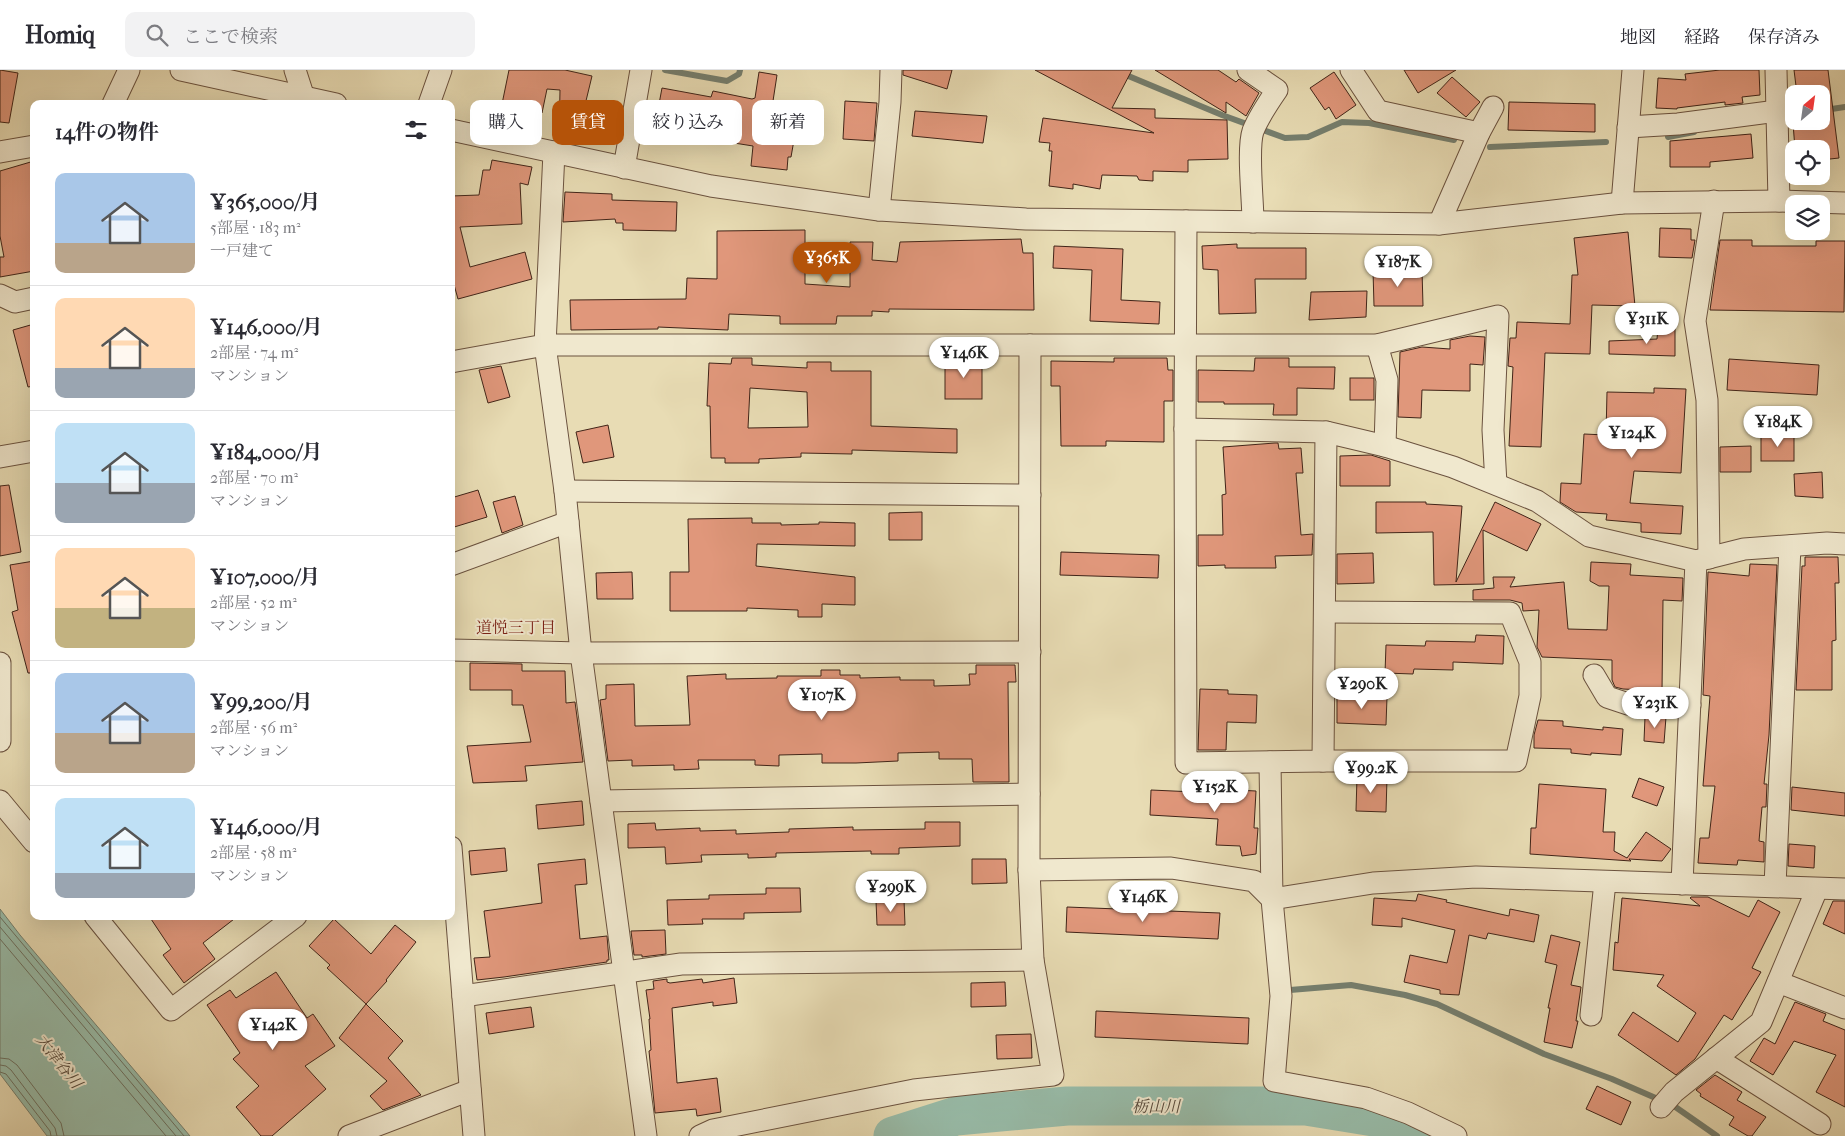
<!DOCTYPE html>
<html lang="ja">
<head>
<meta charset="utf-8">
<style>
	:root { --surface:#fff; --page:#f2f2f3; --text:#2b2b33; --muted:#7c7c81; --line:#e1e1e2; --accent:#b45309 }
	body { margin:0; font-family:"IM FELL French Canon","Noto Serif JP",serif; background:var(--page); color:var(--text); height:100vh; display:flex; flex-direction:column; font-size:19px; white-space:nowrap }
	* { box-sizing:border-box; margin:0 }
	p { font-size:16px; color:var(--muted) }
	.icon { flex:none; width:28px; height:28px; fill:none; stroke:currentColor; stroke-width:2; stroke-linecap:round; stroke-linejoin:round }
	.map { position:relative; flex:1; overflow:hidden }
	.details { position:absolute; left:30px; top:30px; width:425px; height:820px; display:flex; flex-direction:column; background:var(--surface); border-radius:10px; box-shadow:0 5px 20px #0002 }
	.details>* { flex:none }
	.guide { position:absolute; left:470px; top:30px; width:475px; height:45px; display:flex; gap:10px }
	.needle { width:32px; rotate:29deg }
	.fabs { position:absolute; left:1785px; top:15px; display:grid; gap:10px }
	.fabs a { display:grid; place-items:center; width:45px; height:45px; border-radius:10px; background:var(--surface); box-shadow:0 5px 20px #0002; font-size:25px }
	.price { position:absolute; translate:-50% -42px; padding:0 11px; border-radius:18px; background:#fff; color:#222; font-size:16px; line-height:32px; filter:drop-shadow(0 1px 2px #0008) }
	.price::after { content:''; position:absolute; left:50%; top:30px; width:15px; height:11px; margin-left:-8px; background:inherit; clip-path:polygon(0 0,100% 0,50% 100%) }
	.price.on { background:var(--accent); color:#fff }
	ul { padding:0; list-style:none }
	li { display:flex; align-items:center; gap:15px; height:125px; padding:0 25px }
	li+li { border-top:1px solid var(--line) }
	li span { display:grid; place-items:center; flex:none; width:140px; height:100px; border-radius:10px; color:#555 }
	li>.icon { margin-inline-start:auto }
	span .icon { width:60px; height:60px; fill:#fffc; stroke-width:1 }
	li b { font-size:21px }
	h2 { display:flex; justify-content:space-between; align-items:center; height:60px; padding:0 25px; font-size:21px }
	.chip { padding:0 18px; border-radius:10px; background:var(--surface); box-shadow:0 5px 20px #0002; font-size:18px; line-height:45px }
	.chip.on { background:var(--accent); color:#fff }
	header { display:flex; align-items:center; gap:30px; box-sizing:border-box; height:70px; padding:0 25px; background:var(--surface); border-bottom:1px solid var(--line) }
	header strong { font-size:24px }
	nav { display:flex; gap:28px; margin-inline-start:auto; font-size:18px }
	.search { width:350px; height:45px; background:var(--page); display:flex; align-items:center; gap:12px; box-sizing:border-box; padding:0 18px; border-radius:10px; color:var(--muted); font-size:19px }
	.map>svg:first-child { display:block }
</style>
</head>
<body>
<header>
<strong>Homiq</strong>
<div class="search"><svg class="icon" aria-label="search" viewBox="0 0 24 24"><circle cx="10" cy="10" r="6"/><path d="M15 15l6 6"/></svg>ここで検索</div>
<nav><a>地図</a><a>経路</a><a>保存済み</a></nav>
</header>
<div class="map">
<svg width="1845" height="1066" viewBox="0 0 1845 1066">
	<rect width="100%" height="100%" fill="#e8dcb4"/>
	<filter id="stains"><feTurbulence type="fractalNoise" baseFrequency=".004" numOctaves="4"/><feColorMatrix values="0 0 0 0 .2 0 0 0 0 .09 0 0 0 0 .02 0 0 0 .5 -.17"/></filter>
	<radialGradient id="worn" r=".72"><stop offset=".6" stop-color="#630" stop-opacity="0"/><stop offset="1" stop-color="#630" stop-opacity=".3"/></radialGradient>
	<polygon fill="#98bca9" stroke="#757f6f" points="0,839 20,865 190,1066 47,1066 0,1004"/>
	<g fill="none" stroke-linecap="round" stroke-linejoin="round">
		<g stroke="#6c7060" stroke-width="1">
			<polyline points="0,847 184,1066"/>
			<polyline points="0,857 176,1066"/>
			<polyline points="0,869 166,1066"/>
			<polyline points="0,988 9,989 17,995 61,1053 64,1066"/>
			<polyline points="0,995 6,996 11,1000 55,1058 57,1066"/>
			<polyline points="0,1002 6,1004 50,1061 51,1066"/>
		</g>
		<g stroke="#757f6f" stroke-width="6">
			<polyline points="665,0 727,11 739,4 740,0"/>
			<polyline points="1114,0 1222,45 1285,68 1308,67 1342,52 1369,53 1454,70"/>
			<polyline points="1825,40 1845,37"/>
			<polyline points="1780,48 1794,46"/>
			<polyline points="1668,67 1694,62"/>
			<polyline points="1490,77 1606,72"/>
			<polyline points="1290,920 1351,915 1405,925 1437,934 1544,984 1612,1009 1674,1036 1717,1066"/>
		</g>
		<polyline stroke="#98bca9" stroke-width="39" points="893,1066 956,1046 1067,1036 1306,1036 1380,1048 1418,1066"/>
	</g>
	<g fill="#e0977b" stroke="#412418" fill-rule="evenodd">
		<polygon points="0,0 18,3 9,53 0,52"/>
		<polygon points="509,0 565,0 592,6 585,35 577,34 569,73 559,71 560,20 547,19 542,43 502,34"/>
		<polygon points="903,0 952,0 947,19 903,5"/>
		<polygon points="1035,0 1132,0 1112,38 1155,39 1155,48 1227,50 1228,89 1188,90 1188,102 1153,101 1153,111 1139,110 1137,106 1102,105 1100,119 1073,114 1073,119 1049,116 1052,81 1049,81 1050,73 1039,72 1043,48 1154,63"/>
		<polygon points="1155,0 1218,0 1236,12 1239,9 1259,23 1246,46 1226,32 1226,43"/>
		<polygon points="1404,0 1456,0 1418,23"/>
		<polygon points="1720,0 1759,0 1760,25 1742,27 1743,33 1725,35 1725,32 1677,38 1677,39 1656,38 1658,8 1686,10 1685,4"/>
		<polygon points="1794,0 1828,0 1839,88 1821,90 1821,79 1795,79 1793,53 1821,51 1821,24 1797,24"/>
		<polygon points="759,2 777,5 773,31 800,36 791,87 788,87 787,100 751,96 753,76 665,62 664,64 647,61 652,33 659,34 662,18 711,27 713,21 752,29 755,28"/>
		<polygon points="1334,2 1356,35 1336,49 1329,37 1325,40 1310,18"/>
		<polygon points="1452,7 1480,32 1466,47 1437,23"/>
		<polygon points="845,31 877,33 874,71 843,69"/>
		<polygon points="1509,32 1595,34 1595,62 1508,60"/>
		<polygon points="915,41 987,46 983,73 912,66"/>
		<polygon points="1751,64 1753,88 1710,92 1710,97 1670,97 1670,71"/>
		<polygon points="492,90 532,97 528,115 520,113 522,154 460,157 470,197 525,182 532,209 458,229 451,204 451,126 479,125 483,100 490,100"/>
		<polygon points="34,91 34,201 0,207 0,187 4,187 0,166 0,101"/>
		<polygon points="565,122 612,124 612,130 677,132 676,161 623,160 623,153 616,153 615,149 563,152"/>
		<polygon points="1660,158 1691,159 1691,170 1695,170 1692,188 1659,187"/>
		<polygon points="805,160 805,214 850,217 850,172 873,172 872,190 897,192 900,172 1021,169 1023,183 1033,183 1034,240 889,239 889,242 872,241 872,246 837,246 836,254 780,254 780,246 729,244 728,260 658,257 658,259 571,260 570,230 686,229 687,208 717,209 717,161"/>
		<polygon points="1628,162 1635,236 1592,235 1590,284 1545,283 1541,377 1509,376 1513,297 1508,296 1510,268 1516,268 1517,252 1570,254 1572,205 1578,205 1574,168"/>
		<polygon points="1720,170 1752,170 1752,176 1816,176 1816,171 1845,171 1844,242 1710,240"/>
		<polygon points="1237,174 1237,178 1306,178 1306,209 1255,209 1256,243 1219,244 1218,200 1203,199 1202,176"/>
		<polygon points="1054,176 1123,179 1121,230 1160,232 1159,254 1090,251 1092,200 1053,198"/>
		<polygon points="1373,200 1422,200 1423,236 1374,236"/>
		<polygon points="1367,221 1366,247 1309,250 1311,222"/>
		<polygon points="34,254 34,316 28,317 13,260"/>
		<polygon points="1658,257 1675,258 1675,286 1609,284 1609,271 1657,269"/>
		<polygon points="1470,266 1485,267 1483,295 1470,294 1470,321 1422,320 1421,348 1398,347 1400,282 1422,277 1450,279 1450,270"/>
		<path d="M 732,288 L 752,288 L 752,295 L 807,298 L 807,292 L 831,292 L 831,301 L 871,301 L 871,356 L 957,359 L 957,383 L 852,380 L 852,384 L 801,383 L 801,387 L 759,389 L 759,393 L 725,393 L 725,388 L 711,388 L 710,336 L 707,336 L 709,293 L 731,294 ZM 750,318 L 807,322 L 808,357 L 748,358 Z"/>
		<polygon points="1114,288 1167,288 1168,300 1173,300 1173,331 1164,331 1164,372 1106,371 1106,376 1061,376 1060,316 1051,316 1051,291 1114,292"/>
		<polygon points="1255,288 1289,288 1289,297 1335,297 1334,319 1297,318 1297,345 1273,345 1274,334 1224,334 1224,332 1198,332 1198,300 1254,301"/>
		<rect x="945" y="289" width="37" height="40"/>
		<polygon points="1729,289 1819,295 1817,325 1727,320"/>
		<polygon points="501,296 510,327 488,333 479,300"/>
		<rect x="1350" y="308" width="24" height="22"/>
		<polygon points="1654,318 1686,319 1681,403 1634,401 1630,433 1683,436 1681,464 1641,462 1641,453 1606,450 1607,444 1576,442 1560,432 1561,413 1581,414 1584,364 1606,365 1607,322 1654,323"/>
		<polygon points="608,355 614,387 583,393 576,362"/>
		<rect x="1761" y="365" width="33" height="26"/>
		<polygon points="1275,373 1278,373 1279,379 1301,378 1303,403 1296,403 1301,465 1313,464 1312,485 1275,486 1276,498 1225,498 1225,495 1198,496 1198,465 1223,465 1222,425 1226,424 1223,377"/>
		<polygon points="1751,376 1751,402 1720,402 1720,377"/>
		<polygon points="1371,385 1390,391 1390,416 1340,416 1340,386"/>
		<polygon points="1822,402 1823,428 1795,426 1794,404"/>
		<polygon points="9,415 21,482 0,486 0,416"/>
		<polygon points="478,420 487,447 451,458 451,428"/>
		<polygon points="515,426 523,455 502,463 493,432"/>
		<polygon points="1376,432 1426,432 1426,434 1462,436 1456,512 1495,432 1541,454 1527,481 1483,460 1484,514 1434,515 1433,462 1376,463"/>
		<polygon points="922,442 922,470 889,470 889,443"/>
		<polygon points="752,448 752,453 781,453 781,455 819,454 819,452 855,453 855,476 757,474 756,496 855,507 855,535 822,534 822,547 798,547 798,540 747,538 747,541 670,541 670,502 689,502 688,449"/>
		<polygon points="1061,482 1159,485 1158,508 1060,505"/>
		<polygon points="1373,483 1374,513 1337,514 1337,484"/>
		<polygon points="1805,487 1838,487 1839,513 1835,513 1836,570 1832,571 1832,620 1796,620 1802,496 1805,496"/>
		<polygon points="34,491 34,603 28,603 12,542 18,540 10,495"/>
		<polygon points="1591,492 1631,494 1630,505 1683,508 1682,531 1663,530 1662,621 1623,619 1615,617 1612,610 1612,590 1542,587 1537,577 1539,540 1523,541 1522,533 1510,530 1473,530 1473,520 1494,518 1493,507 1515,507 1510,517 1564,512 1568,559 1607,560 1609,516 1599,516 1590,511"/>
		<polygon points="1750,494 1777,495 1769,665 1764,714 1767,714 1766,737 1762,737 1759,771 1764,772 1764,792 1738,790 1737,795 1698,793 1700,768 1709,768 1715,716 1703,716 1710,626 1703,625 1708,502 1749,506"/>
		<polygon points="632,502 633,529 597,529 596,503"/>
		<polygon points="1476,565 1504,566 1503,594 1453,592 1453,600 1414,599 1413,604 1385,603 1386,575 1425,576 1426,571 1475,572"/>
		<polygon points="470,593 522,594 522,601 565,601 566,633 575,632 583,692 525,696 527,711 473,713 467,676 531,672 523,635 512,635 512,620 470,620"/>
		<polygon points="976,595 1015,595 1016,612 1008,612 1009,712 973,712 972,689 939,689 939,682 898,683 898,691 856,693 822,693 822,684 779,685 779,696 755,695 755,690 698,690 699,699 674,700 674,695 632,696 632,690 608,691 600,630 606,629 606,615 634,614 635,656 690,655 687,606 726,604 726,609 777,608 777,606 821,606 821,600 840,600 840,605 860,605 860,608 900,607 900,610 934,610 934,616 970,615 969,604 976,604"/>
		<polygon points="1200,619 1228,620 1228,624 1257,625 1256,653 1227,652 1226,680 1198,680"/>
		<polygon points="1337,626 1387,627 1386,655 1337,653"/>
		<polygon points="1645,647 1666,647 1664,673 1644,671"/>
		<polygon points="1538,650 1563,651 1563,656 1603,660 1603,657 1623,659 1621,685 1591,683 1591,685 1571,683 1571,679 1534,678 1534,665"/>
		<polygon points="1357,707 1387,708 1386,742 1356,741"/>
		<polygon points="1639,708 1664,717 1657,736 1632,727"/>
		<polygon points="1539,714 1606,719 1603,762 1615,762 1614,781 1627,788 1646,762 1671,779 1662,791 1629,789 1631,791 1530,784 1531,758 1536,758"/>
		<polygon points="1792,717 1845,723 1845,746 1791,740"/>
		<polygon points="1217,719 1256,721 1254,758 1258,758 1256,784 1242,786 1240,776 1216,775 1218,749 1150,745 1151,720 1217,723"/>
		<polygon points="582,731 584,755 538,759 536,735"/>
		<polygon points="925,752 960,752 960,776 899,778 899,784 871,784 871,781 776,783 776,787 748,788 748,784 701,785 702,792 666,794 665,777 628,778 628,754 655,753 656,760 700,758 700,761 736,760 736,764 789,762 789,759 853,757 853,760 925,759"/>
		<polygon points="1789,774 1815,776 1814,798 1788,796"/>
		<polygon points="505,778 507,801 471,805 469,781"/>
		<polygon points="585,789 587,814 575,815 580,869 607,866 609,890 607,890 607,892 504,907 477,910 474,888 490,887 484,841 542,833 538,794"/>
		<polygon points="972,789 1006,789 1007,813 972,814"/>
		<polygon points="766,818 800,818 801,842 744,843 744,849 702,849 703,854 668,855 667,830 709,829 709,825 766,824"/>
		<polygon points="1418,824 1447,830 1446,832 1509,846 1510,839 1539,845 1534,872 1488,863 1486,869 1469,865 1459,925 1440,924 1440,920 1404,912 1410,885 1447,893 1455,860 1402,848 1402,857 1372,855 1374,828 1416,831"/>
		<polygon points="1691,827 1708,827 1749,847 1758,830 1780,842 1752,898 1761,902 1732,950 1724,945 1695,989 1676,1005 1618,965 1633,942 1678,972 1696,943 1657,916 1664,905 1613,900 1615,872 1618,873 1622,828 1700,836 1690,828"/>
		<polygon points="904,830 905,855 877,855 876,831"/>
		<polygon points="1833,831 1845,831 1845,864 1823,854"/>
		<polygon points="1067,837 1220,843 1218,869 1066,862"/>
		<polygon points="149,846 238,846 203,873 215,889 184,913 163,885 171,879"/>
		<polygon points="334,849 371,884 395,855 416,872 386,910 387,911 366,934 327,898 330,895 309,876"/>
		<polygon points="665,860 666,884 642,887 642,885 634,885 631,861"/>
		<polygon points="1551,865 1580,872 1571,915 1581,917 1576,951 1578,951 1572,978 1544,972 1550,938 1548,938 1557,895 1545,892"/>
		<polygon points="276,902 307,948 313,944 335,976 305,996 326,1019 272,1066 261,1066 236,1037 259,1016 233,989 240,983 207,935 230,920 236,928"/>
		<polygon points="734,908 737,933 713,936 713,932 672,938 677,1013 717,1008 721,1042 697,1046 696,1039 655,1043 649,981 651,980 649,949 650,949 646,920 654,919 653,911 667,909 667,912 670,913 702,909 703,913"/>
		<polygon points="1005,912 1006,936 971,937 971,913"/>
		<polygon points="1795,932 1826,944 1823,951 1845,960 1845,1037 1816,1022 1836,985 1794,971 1773,1005 1750,991 1764,968 1775,974"/>
		<polygon points="366,934 403,971 388,988 421,1025 383,1040 370,1026 387,1011 339,968"/>
		<polygon points="531,937 534,957 489,964 486,943"/>
		<polygon points="1096,941 1249,948 1248,974 1095,967"/>
		<polygon points="1031,964 1032,988 997,989 996,965"/>
		<polygon points="1715,1005 1742,1022 1737,1030 1766,1047 1752,1066 1748,1066 1729,1055 1734,1047 1700,1026 1701,1024 1696,1020"/>
		<polygon points="1597,1016 1631,1032 1621,1055 1586,1039"/>
	</g>
	<g fill="none" stroke-linecap="round" stroke-linejoin="round">
		<g stroke="#6b523f" stroke-width="23">
			<g id="minor">
				<polyline points="181,0 336,34"/>
				<polyline points="295,0 306,34"/>
				<path d="M 1248,0 L 1277,20 C 1268,33 1259,46 1253,61 C 1247,79 1253,130 1253,152"/>
				<polyline points="1351,0 1378,41 1479,63"/>
				<polyline points="1776,0 1779,131"/>
				<polyline points="113,34 129,0"/>
				<polyline points="429,34 441,0"/>
				<polyline points="1628,57 1678,54 1777,41"/>
				<polyline points="451,60 711,116 879,140 1026,149 1439,154 1622,133 1779,131 1845,133"/>
				<polyline points="0,82 34,76"/>
				<polyline points="554,82 545,275 565,421 581,583 646,1066"/>
				<polyline points="624,98 641,0"/>
				<polyline points="1622,133 1633,0"/>
				<polyline points="879,140 890,32 891,0"/>
				<polyline points="1186,151 1185,359 1186,693 1323,691 1326,362"/>
				<polyline points="1439,154 1479,63 1493,37"/>
				<polyline points="0,225 15,232 34,228"/>
				<polyline points="1377,275 1387,310 1385,376"/>
				<polyline points="451,292 545,275 1377,275 1498,246 1493,360 1496,414"/>
				<polyline points="1185,359 1326,362 1385,376 1453,397 1537,431 1589,466 1696,491 1744,479 1827,473 1845,474"/>
				<polyline points="0,387 34,381"/>
				<polyline points="565,421 1030,425"/>
				<polyline points="1709,488 1707,330 1695,251 1714,131"/>
				<polyline points="451,495 568,452"/>
				<polyline points="451,580 581,583 1030,582"/>
				<polyline points="0,593 0,671"/>
				<polyline points="1594,605 1607,627 1628,634 1690,635"/>
				<polyline points="1323,691 1516,691 1530,626 1530,592 1510,543 1325,542"/>
				<polyline points="1270,692 1272,829 1373,813 1476,807 1845,819"/>
				<polyline points="0,731 34,772"/>
				<polyline points="601,731 1029,724"/>
				<polyline points="451,777 474,1066"/>
				<polyline points="1029,800 1171,798 1254,811 1272,829 1281,926 1274,1011 1366,1028 1408,1043 1456,1066"/>
				<polyline points="1682,814 1696,491"/>
				<polyline points="1775,816 1790,476"/>
				<polyline points="95,846 171,940 296,846"/>
				<polyline points="1778,912 1845,938"/>
				<polyline points="463,926 681,894 1033,890"/>
				<polyline points="1591,945 1605,812"/>
				<polyline points="1716,988 1820,1054"/>
				<polyline points="1661,1037 1674,1022 1761,952 1817,819"/>
				<polyline points="349,1066 470,1020"/>
				<polyline points="700,1066 713,1060 914,1020 1053,1005 1033,890 1029,800 1030,275"/>
			</g>
		</g>
		<use href="#minor" stroke="#f0e8ce" stroke-width="21"/>
	</g>
	<g text-anchor="middle" dominant-baseline="central" stroke-width="4" stroke-linejoin="round" paint-order="stroke">
		<g font-size="16" fill="#7a1f14" stroke="#f0e8ce">
			<text x="516" y="557">道悦三丁目</text>
		</g>
		<g font-size="16" font-style="italic" fill="#574a3c" stroke="#f0e8ce">
			<text transform="translate(59 991) rotate(52)">大津谷川</text>
			<text x="1156" y="1036">栃山川</text>
		</g>
	</g>
	<rect width="100%" height="100%" filter="url(#stains)"/>
	<rect width="100%" height="100%" fill="url(#worn)"/>
</svg>
<div class="fabs">
<a><svg class="needle" viewBox="-14 -14 28 28"><path d="M0-13l5 13h-10z" fill="#e53935"/><path d="M0 13l5-13h-10z" fill="#7c7c81"/></svg></a>
<a><svg class="icon" aria-label="locate" viewBox="0 0 24 24"><circle cx="12" cy="12" r="6"/><path d="M12 2v4M12 18v4M2 12h4M18 12h4"/></svg></a>
<a><svg class="icon" aria-label="layers" viewBox="0 0 24 24"><path d="M12 4l9 5-9 5-9-5zM3 14l9 5 9-5"/></svg></a>
</div>
<b class="price on" style="left:827px;top:214px">¥365K</b>
<b class="price" style="left:1398px;top:218px">¥187K</b>
<b class="price" style="left:1647px;top:275px">¥311K</b>
<b class="price" style="left:964px;top:309px">¥146K</b>
<b class="price" style="left:1778px;top:378px">¥184K</b>
<b class="price" style="left:1632px;top:389px">¥124K</b>
<b class="price" style="left:1362px;top:640px">¥290K</b>
<b class="price" style="left:822px;top:651px">¥107K</b>
<b class="price" style="left:1655px;top:659px">¥231K</b>
<b class="price" style="left:1371px;top:724px">¥99.2K</b>
<b class="price" style="left:1215px;top:743px">¥152K</b>
<b class="price" style="left:891px;top:843px">¥299K</b>
<b class="price" style="left:1143px;top:853px">¥146K</b>
<b class="price" style="left:273px;top:981px">¥142K</b>
<div class="guide">
<a class="chip">購入</a>
<a class="chip on">賃貸</a>
<a class="chip">絞り込み</a>
<a class="chip">新着</a>
</div>
<section class="details">
<h2>14件の物件<svg class="icon" aria-label="filters" viewBox="0 0 24 24"><path d="M4 7h16M4 17h16"/><circle cx="9" cy="7" r="2"/><circle cx="15" cy="17" r="2"/></svg></h2>
<ul>
<li><span style="background:linear-gradient(#a9c7e8 70%,#b9a48a 0)"><svg class="icon" aria-label="home" viewBox="0 0 24 24"><path d="M3 11l9-7 9 7M6 9v11h12V9"/></svg></span><div><b>¥365,000/月</b><p>5部屋 · 183 m²</p><p>一戸建て</p></div></li>
<li><span style="background:linear-gradient(#ffd9b3 70%,#9aa5b1 0)"><svg class="icon" aria-label="home" viewBox="0 0 24 24"><path d="M3 11l9-7 9 7M6 9v11h12V9"/></svg></span><div><b>¥146,000/月</b><p>2部屋 · 74 m²</p><p>マンション</p></div></li>
<li><span style="background:linear-gradient(#bfe0f5 60%,#9aa5b1 0)"><svg class="icon" aria-label="home" viewBox="0 0 24 24"><path d="M3 11l9-7 9 7M6 9v11h12V9"/></svg></span><div><b>¥184,000/月</b><p>2部屋 · 70 m²</p><p>マンション</p></div></li>
<li><span style="background:linear-gradient(#ffd9b3 60%,#c2b280 0)"><svg class="icon" aria-label="home" viewBox="0 0 24 24"><path d="M3 11l9-7 9 7M6 9v11h12V9"/></svg></span><div><b>¥107,000/月</b><p>2部屋 · 52 m²</p><p>マンション</p></div></li>
<li><span style="background:linear-gradient(#a9c7e8 60%,#b9a48a 0)"><svg class="icon" aria-label="home" viewBox="0 0 24 24"><path d="M3 11l9-7 9 7M6 9v11h12V9"/></svg></span><div><b>¥99,200/月</b><p>2部屋 · 56 m²</p><p>マンション</p></div></li>
<li><span style="background:linear-gradient(#bfe0f5 75%,#9aa5b1 0)"><svg class="icon" aria-label="home" viewBox="0 0 24 24"><path d="M3 11l9-7 9 7M6 9v11h12V9"/></svg></span><div><b>¥146,000/月</b><p>2部屋 · 58 m²</p><p>マンション</p></div></li>
</ul>
</section>
</div>
</body>
</html>
